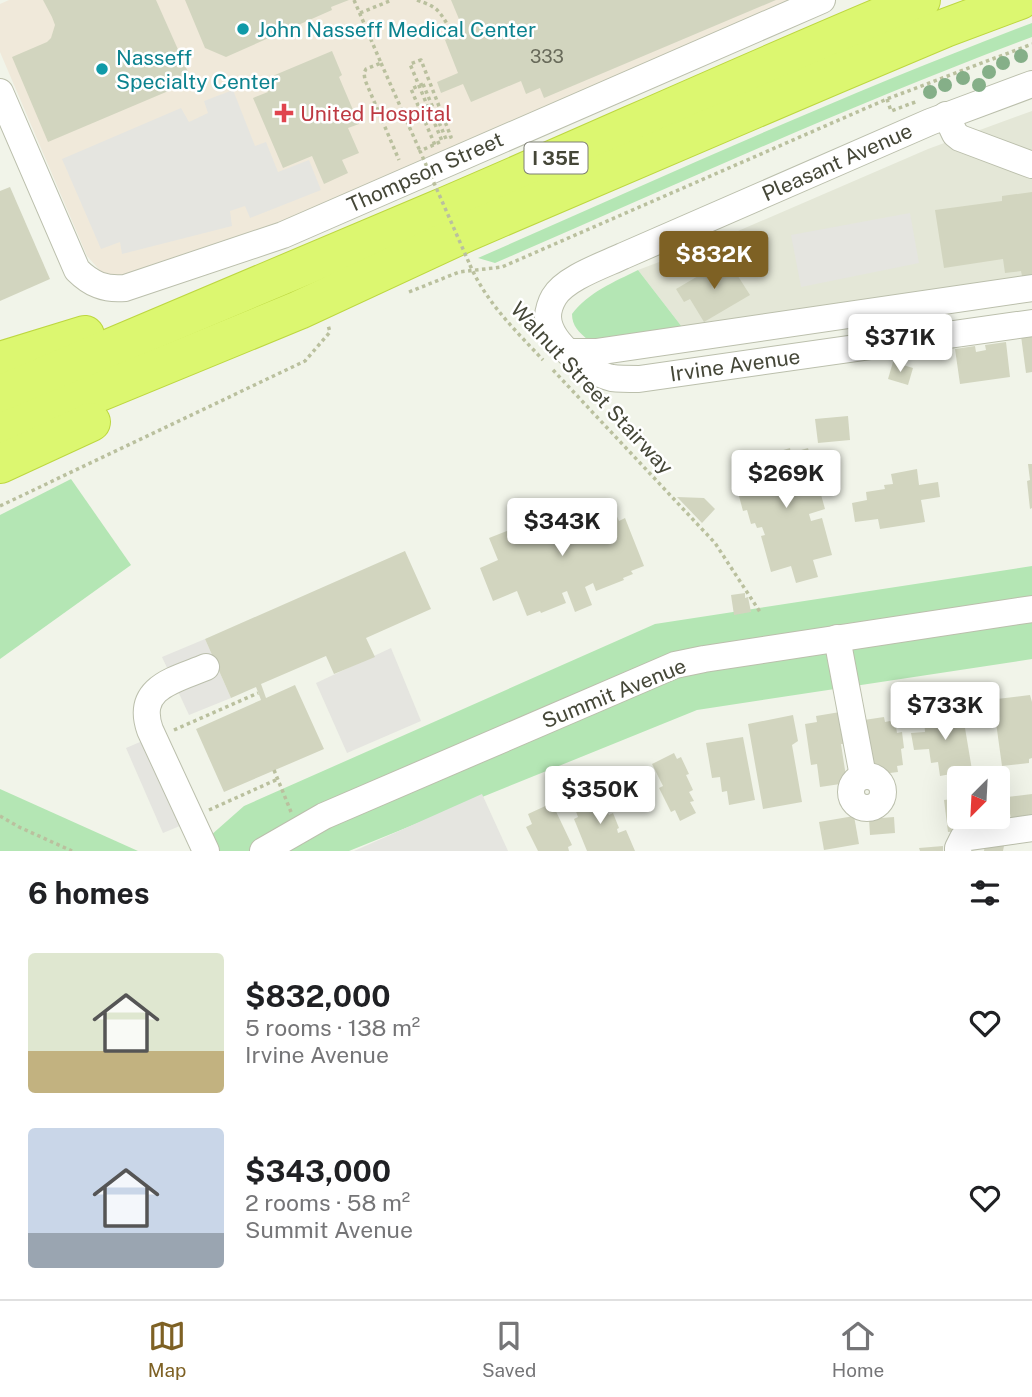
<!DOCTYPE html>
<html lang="en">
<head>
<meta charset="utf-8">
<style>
	:root { --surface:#fff; --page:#f6f6f6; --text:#202124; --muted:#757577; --line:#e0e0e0; --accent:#7e6124 }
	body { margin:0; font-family:"Public Sans",sans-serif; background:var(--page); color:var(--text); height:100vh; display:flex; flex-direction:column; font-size:26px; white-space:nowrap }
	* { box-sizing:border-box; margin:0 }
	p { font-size:23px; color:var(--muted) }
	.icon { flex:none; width:38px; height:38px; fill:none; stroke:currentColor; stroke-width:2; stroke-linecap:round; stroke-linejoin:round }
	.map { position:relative; height:851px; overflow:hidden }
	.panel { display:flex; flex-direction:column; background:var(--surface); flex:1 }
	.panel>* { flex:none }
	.needle { width:46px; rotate:204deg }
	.controls { position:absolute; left:947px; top:766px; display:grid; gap:14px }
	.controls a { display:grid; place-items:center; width:63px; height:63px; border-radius:7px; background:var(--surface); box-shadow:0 7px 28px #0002; font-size:35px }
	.price { position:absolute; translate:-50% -60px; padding:0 16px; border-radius:7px; background:#fff; color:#222; font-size:23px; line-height:46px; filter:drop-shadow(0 2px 4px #0008) }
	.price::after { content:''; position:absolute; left:50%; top:42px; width:21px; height:16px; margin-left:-10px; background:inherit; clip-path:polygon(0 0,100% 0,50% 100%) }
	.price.current { background:var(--accent); color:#fff }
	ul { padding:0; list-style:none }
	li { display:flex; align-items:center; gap:21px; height:175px; padding:0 28px }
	li span { display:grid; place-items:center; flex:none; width:196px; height:140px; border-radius:7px; color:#555 }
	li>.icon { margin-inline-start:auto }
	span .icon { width:84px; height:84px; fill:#fffc; stroke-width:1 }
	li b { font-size:30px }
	h2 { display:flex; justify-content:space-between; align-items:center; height:84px; padding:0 28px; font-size:30px }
	.tab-bar { display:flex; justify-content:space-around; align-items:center; height:98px; border-top:2px solid var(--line); background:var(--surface); font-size:19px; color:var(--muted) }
	.tab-bar a { display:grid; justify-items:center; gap:4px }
	.tab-bar .current { color:var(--accent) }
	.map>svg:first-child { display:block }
</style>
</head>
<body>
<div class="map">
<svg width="1032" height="851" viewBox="0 0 1032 851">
	<rect width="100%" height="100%" fill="#f1f4e9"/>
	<polygon fill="#e4e7d7" points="1032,111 1032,281 682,327 638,270 715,241 928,149"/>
	<polygon fill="#f0e9da" points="9,0 799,0 275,229 129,278 104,275 87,256 0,52 0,4"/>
	<g fill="#b4e6b4">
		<path d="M 1032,23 L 1032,37 C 850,105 673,186 495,263 L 478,258 C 662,177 844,94 1032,23 Z"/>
		<path d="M 638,270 L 682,327 L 588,340 C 579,332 572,326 572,314 C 589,292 614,282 638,270 Z"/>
		<polygon points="71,479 131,565 0,659 0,515"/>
		<polygon points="1032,566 1032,659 697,710 349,851 193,851 244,806 655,624"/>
		<polygon points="0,789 138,851 0,851"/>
	</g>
	<g fill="#e5e5e0">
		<polygon points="233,90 255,146 266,142 278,172 309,160 321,190 250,218 245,206 230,211 232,226 122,254 120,242 101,249 62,159 181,108 189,122 208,113 204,101"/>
		<polygon points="910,213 919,263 801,287 791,235"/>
		<polygon points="205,639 231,698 189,715 162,657"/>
		<polygon points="391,648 421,721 347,753 316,683"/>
		<polygon points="161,733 199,818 163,833 126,748"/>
		<polygon points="482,794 508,851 354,851 455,806"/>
	</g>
	<g fill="#d2d5bf">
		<polygon points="43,0 156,0 192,81 48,142 12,57 47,42 51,38 55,25 52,17"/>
		<polygon points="185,0 349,0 331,7 332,10 226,57 205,48"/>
		<polygon points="451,0 776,0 544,98 540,88 526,94 521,81 471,102 463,84 441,93 437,82 458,73 445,40 464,31"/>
		<polygon points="332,51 342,75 339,77 359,124 348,128 359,153 342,160 348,173 324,184 312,156 283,168 253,98 268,92 263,80"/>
		<polygon points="10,187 50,279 0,301 0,191"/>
		<polygon points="1032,192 1032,275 1022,276 1021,271 1005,273 1003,259 944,268 935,210 1002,201 1002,196"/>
		<polygon points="727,259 750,295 704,322 690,299 684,302 676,289"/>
		<polygon points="1032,334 1032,372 1026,373 1021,336"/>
		<polygon points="1006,342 1010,377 960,384 955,349 975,346 976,352 986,350 985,345"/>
		<polygon points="893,362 913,368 908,385 888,379"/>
		<polygon points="848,416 850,440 818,443 815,419"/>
		<polygon points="790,448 791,453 808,448 825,509 809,514 811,521 822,518 832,555 813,560 818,577 796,583 791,566 771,572 761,536 765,535 762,527 757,528 755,523 751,524 747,510 743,511 732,470 755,463 754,459"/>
		<polygon points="1028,464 1032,464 1032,508 1030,509 1027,481 1030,480"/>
		<polygon points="917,469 919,485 938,482 940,497 921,500 925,522 880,529 878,519 855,522 852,503 867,500 866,492 885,489 884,485 893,484 891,474"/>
		<polygon points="677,497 704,498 715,509 702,523"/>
		<polygon points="601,498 604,508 612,505 619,521 625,518 644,566 631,571 633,574 623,578 624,580 596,591 593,583 585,587 592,605 575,612 567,591 562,593 566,603 541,613 540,611 527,616 517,591 493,601 480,568 498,560 489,538 542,517 544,520"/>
		<polygon points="405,551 431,609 366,638 375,657 334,674 326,656 261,684 266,698 295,685 324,749 224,792 196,729 261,700 256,687 231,698 205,639"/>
		<polygon points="745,593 745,598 748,597 751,612 734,615 731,595"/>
		<polygon points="1030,695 1032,702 1032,758 1029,759 1029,763 1002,766 994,708 998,707 997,699"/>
		<polygon points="951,708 952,718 957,713 966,720 964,722 972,770 940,776 938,762 931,763 929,749 914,750 911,733 925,732 924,718 928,718 927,712"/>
		<polygon points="840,712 845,744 841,744 847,783 820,787 817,764 811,765 805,724 817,722 816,716"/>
		<polygon points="793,715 798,741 792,745 802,802 763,809 748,724"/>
		<polygon points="884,717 885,722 895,720 897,733 902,732 904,748 901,749 903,765 897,766 898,772 874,775 864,720"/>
		<polygon points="743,737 755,800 729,805 727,791 722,792 720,777 712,778 706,743"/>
		<polygon points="674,753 677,759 681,757 689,774 686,775 693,790 689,792 694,801 690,802 696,813 680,821 675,810 671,812 659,788 663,786 652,764"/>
		<polygon points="607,792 613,806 606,808 609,815 613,813 619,828 617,829 618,833 626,830 635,851 587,851 574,819 578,817 573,803 599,793 600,795"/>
		<polygon points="998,793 1000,793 1004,826 948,832 944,800 959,798 959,817 998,817"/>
		<polygon points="1032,794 1032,816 1011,819 1007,797"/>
		<polygon points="552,803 572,845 568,847 569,851 538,851 526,827 532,824 528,814"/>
		<polygon points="854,816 859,844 824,850 819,822"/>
		<polygon points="894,817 895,833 870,835 869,819"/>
		<polygon points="986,838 1005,840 1003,851 984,851"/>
		<polygon points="943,846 943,851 920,851 919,848"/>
	</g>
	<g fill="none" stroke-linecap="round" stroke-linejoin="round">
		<g stroke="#bbbfac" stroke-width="28">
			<g id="minor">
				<path d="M 1032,84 L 930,122 L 623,256 C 604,265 565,278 554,297 C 551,302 548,311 548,317 C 549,343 589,373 612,378 C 620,379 630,379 639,379 L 1032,323"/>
				<path d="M 0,92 L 77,270 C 91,284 105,290 125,288 L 283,235 L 822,0"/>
				<polyline points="946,115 955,134 960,138 1032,165"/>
				<polyline points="569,352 596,352 1032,288"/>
				<polyline points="837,638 863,776"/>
				<path d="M 206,667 C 175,680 135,687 150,730 L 206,851"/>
				<circle cx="867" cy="792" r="16"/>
				<polyline points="263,851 324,816 675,665 704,659 1032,609"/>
				<polyline points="958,851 958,848 963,838 1032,828"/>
			</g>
		</g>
		<g stroke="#bdd740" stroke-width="40">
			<g id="highway">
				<polyline points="0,361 85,335"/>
				<path d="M 0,395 C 146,332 293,271 439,209 C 600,140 759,67 921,0"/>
				<polyline points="0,433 299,310 467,232 836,74 945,28 1020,0"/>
				<polyline points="0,464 91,422"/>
			</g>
		</g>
		<g stroke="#bac09e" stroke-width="3.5" stroke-dasharray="3.5 3.5" stroke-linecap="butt">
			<polyline points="354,0 381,63 366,69 364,73 365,80 399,160"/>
			<path d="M 417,0 C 437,7 438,9 449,27 L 452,28 L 461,25"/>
			<polyline points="360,13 392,0"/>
			<polyline points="381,63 420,151"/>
			<polyline points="423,84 411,89 435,145"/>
			<polyline points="887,99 891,111 918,101"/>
			<path d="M 470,265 C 486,302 515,330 543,360"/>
			<polyline points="409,292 459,272 502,267 887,99 1032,44"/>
			<polyline points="553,370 715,543 760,612"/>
			<polyline points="0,506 305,361 330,332 328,325"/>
			<polyline points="174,730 258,693"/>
			<polyline points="274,770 291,812"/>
			<polyline points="209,810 278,779"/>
			<polyline points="0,816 19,827 72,851"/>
		</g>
		<use href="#minor" stroke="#fff" stroke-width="26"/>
		<use href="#highway" stroke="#dcf770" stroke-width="38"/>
		<polyline stroke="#bac09e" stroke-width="3.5" stroke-dasharray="3.5 3.5" stroke-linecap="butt" points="423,84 446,139 451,137 421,60 410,64 442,141 420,151 470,265"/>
	</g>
	<g fill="#85af88">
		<circle cx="1021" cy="56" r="7"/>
		<circle cx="1003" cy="63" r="7"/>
		<circle cx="989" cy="72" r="7"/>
		<circle cx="963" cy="78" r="7"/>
		<circle cx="945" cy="85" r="7"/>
		<circle cx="979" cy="85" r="7"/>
		<circle cx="930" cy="92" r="7"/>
	</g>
	<g fill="#0f9aa8" stroke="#fff" stroke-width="2.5">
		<circle cx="243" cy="29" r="7"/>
		<circle cx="102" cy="69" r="7"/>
	</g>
	<path fill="#e0444e" stroke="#fff" stroke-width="2.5" d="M280.5 102.5h7v7h7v7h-7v7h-7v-7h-7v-7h7z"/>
	<g text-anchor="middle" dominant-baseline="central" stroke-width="5" stroke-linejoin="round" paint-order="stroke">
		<g font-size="18" fill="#686a5a">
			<text x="547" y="56">333</text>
		</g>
		<rect fill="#fff" stroke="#7d7e74" stroke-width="2" x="524.5" y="142.5" width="63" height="31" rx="5"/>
		<g font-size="19" font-weight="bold" fill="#454738">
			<text x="556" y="158">I 35E</text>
		</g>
		<g font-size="21" fill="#0d838f" stroke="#fff" text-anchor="start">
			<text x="257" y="29">John Nasseff Medical Center</text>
			<text x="116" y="57">Nasseff<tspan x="116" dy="24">Specialty Center</tspan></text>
		</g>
		<g font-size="21" fill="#be3a42" stroke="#fff" text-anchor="start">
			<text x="300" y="113">United Hospital</text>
		</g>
		<g font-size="21" fill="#454738" stroke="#fff">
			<text transform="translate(837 162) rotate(-24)">Pleasant Avenue</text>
			<text transform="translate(425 172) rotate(-24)">Thompson Street</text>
			<text transform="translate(735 365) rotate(-8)">Irvine Avenue</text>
			<text transform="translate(592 388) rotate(47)">Walnut Street Stairway</text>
			<text transform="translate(614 693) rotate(-22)">Summit Avenue</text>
		</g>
	</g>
</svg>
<div class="controls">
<a><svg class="needle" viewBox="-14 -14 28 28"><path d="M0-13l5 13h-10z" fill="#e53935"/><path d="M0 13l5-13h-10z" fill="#757577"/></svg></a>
</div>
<b class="price current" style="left:714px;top:291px">$832K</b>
<b class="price" style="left:900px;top:374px">$371K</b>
<b class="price" style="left:786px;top:510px">$269K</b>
<b class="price" style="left:562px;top:558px">$343K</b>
<b class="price" style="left:945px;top:742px">$733K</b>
<b class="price" style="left:600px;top:826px">$350K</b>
</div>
<section class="panel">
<h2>6 homes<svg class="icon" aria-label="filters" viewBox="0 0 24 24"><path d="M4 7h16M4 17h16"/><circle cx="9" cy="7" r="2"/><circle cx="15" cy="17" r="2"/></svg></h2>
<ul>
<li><span style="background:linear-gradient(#dfe7d0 70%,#c2b280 0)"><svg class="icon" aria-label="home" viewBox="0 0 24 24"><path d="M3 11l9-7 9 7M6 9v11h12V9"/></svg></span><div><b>$832,000</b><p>5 rooms · 138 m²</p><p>Irvine Avenue</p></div><svg class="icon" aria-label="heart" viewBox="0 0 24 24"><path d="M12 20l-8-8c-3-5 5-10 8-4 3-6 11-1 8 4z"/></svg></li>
<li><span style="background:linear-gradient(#c9d6e8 75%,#9aa5b1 0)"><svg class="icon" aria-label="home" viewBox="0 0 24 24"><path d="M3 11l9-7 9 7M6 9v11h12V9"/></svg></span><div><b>$343,000</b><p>2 rooms · 58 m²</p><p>Summit Avenue</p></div><svg class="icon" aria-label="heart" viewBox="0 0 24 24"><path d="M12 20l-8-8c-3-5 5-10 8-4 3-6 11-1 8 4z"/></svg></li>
</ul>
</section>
<nav class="tab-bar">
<a class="current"><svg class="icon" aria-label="map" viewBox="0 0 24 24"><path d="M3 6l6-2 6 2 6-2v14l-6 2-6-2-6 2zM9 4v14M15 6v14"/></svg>Map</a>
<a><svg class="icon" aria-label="saved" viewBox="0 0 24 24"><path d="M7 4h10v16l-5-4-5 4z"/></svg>Saved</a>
<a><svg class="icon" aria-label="home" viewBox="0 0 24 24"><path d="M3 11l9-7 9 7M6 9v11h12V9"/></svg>Home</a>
</nav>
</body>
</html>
